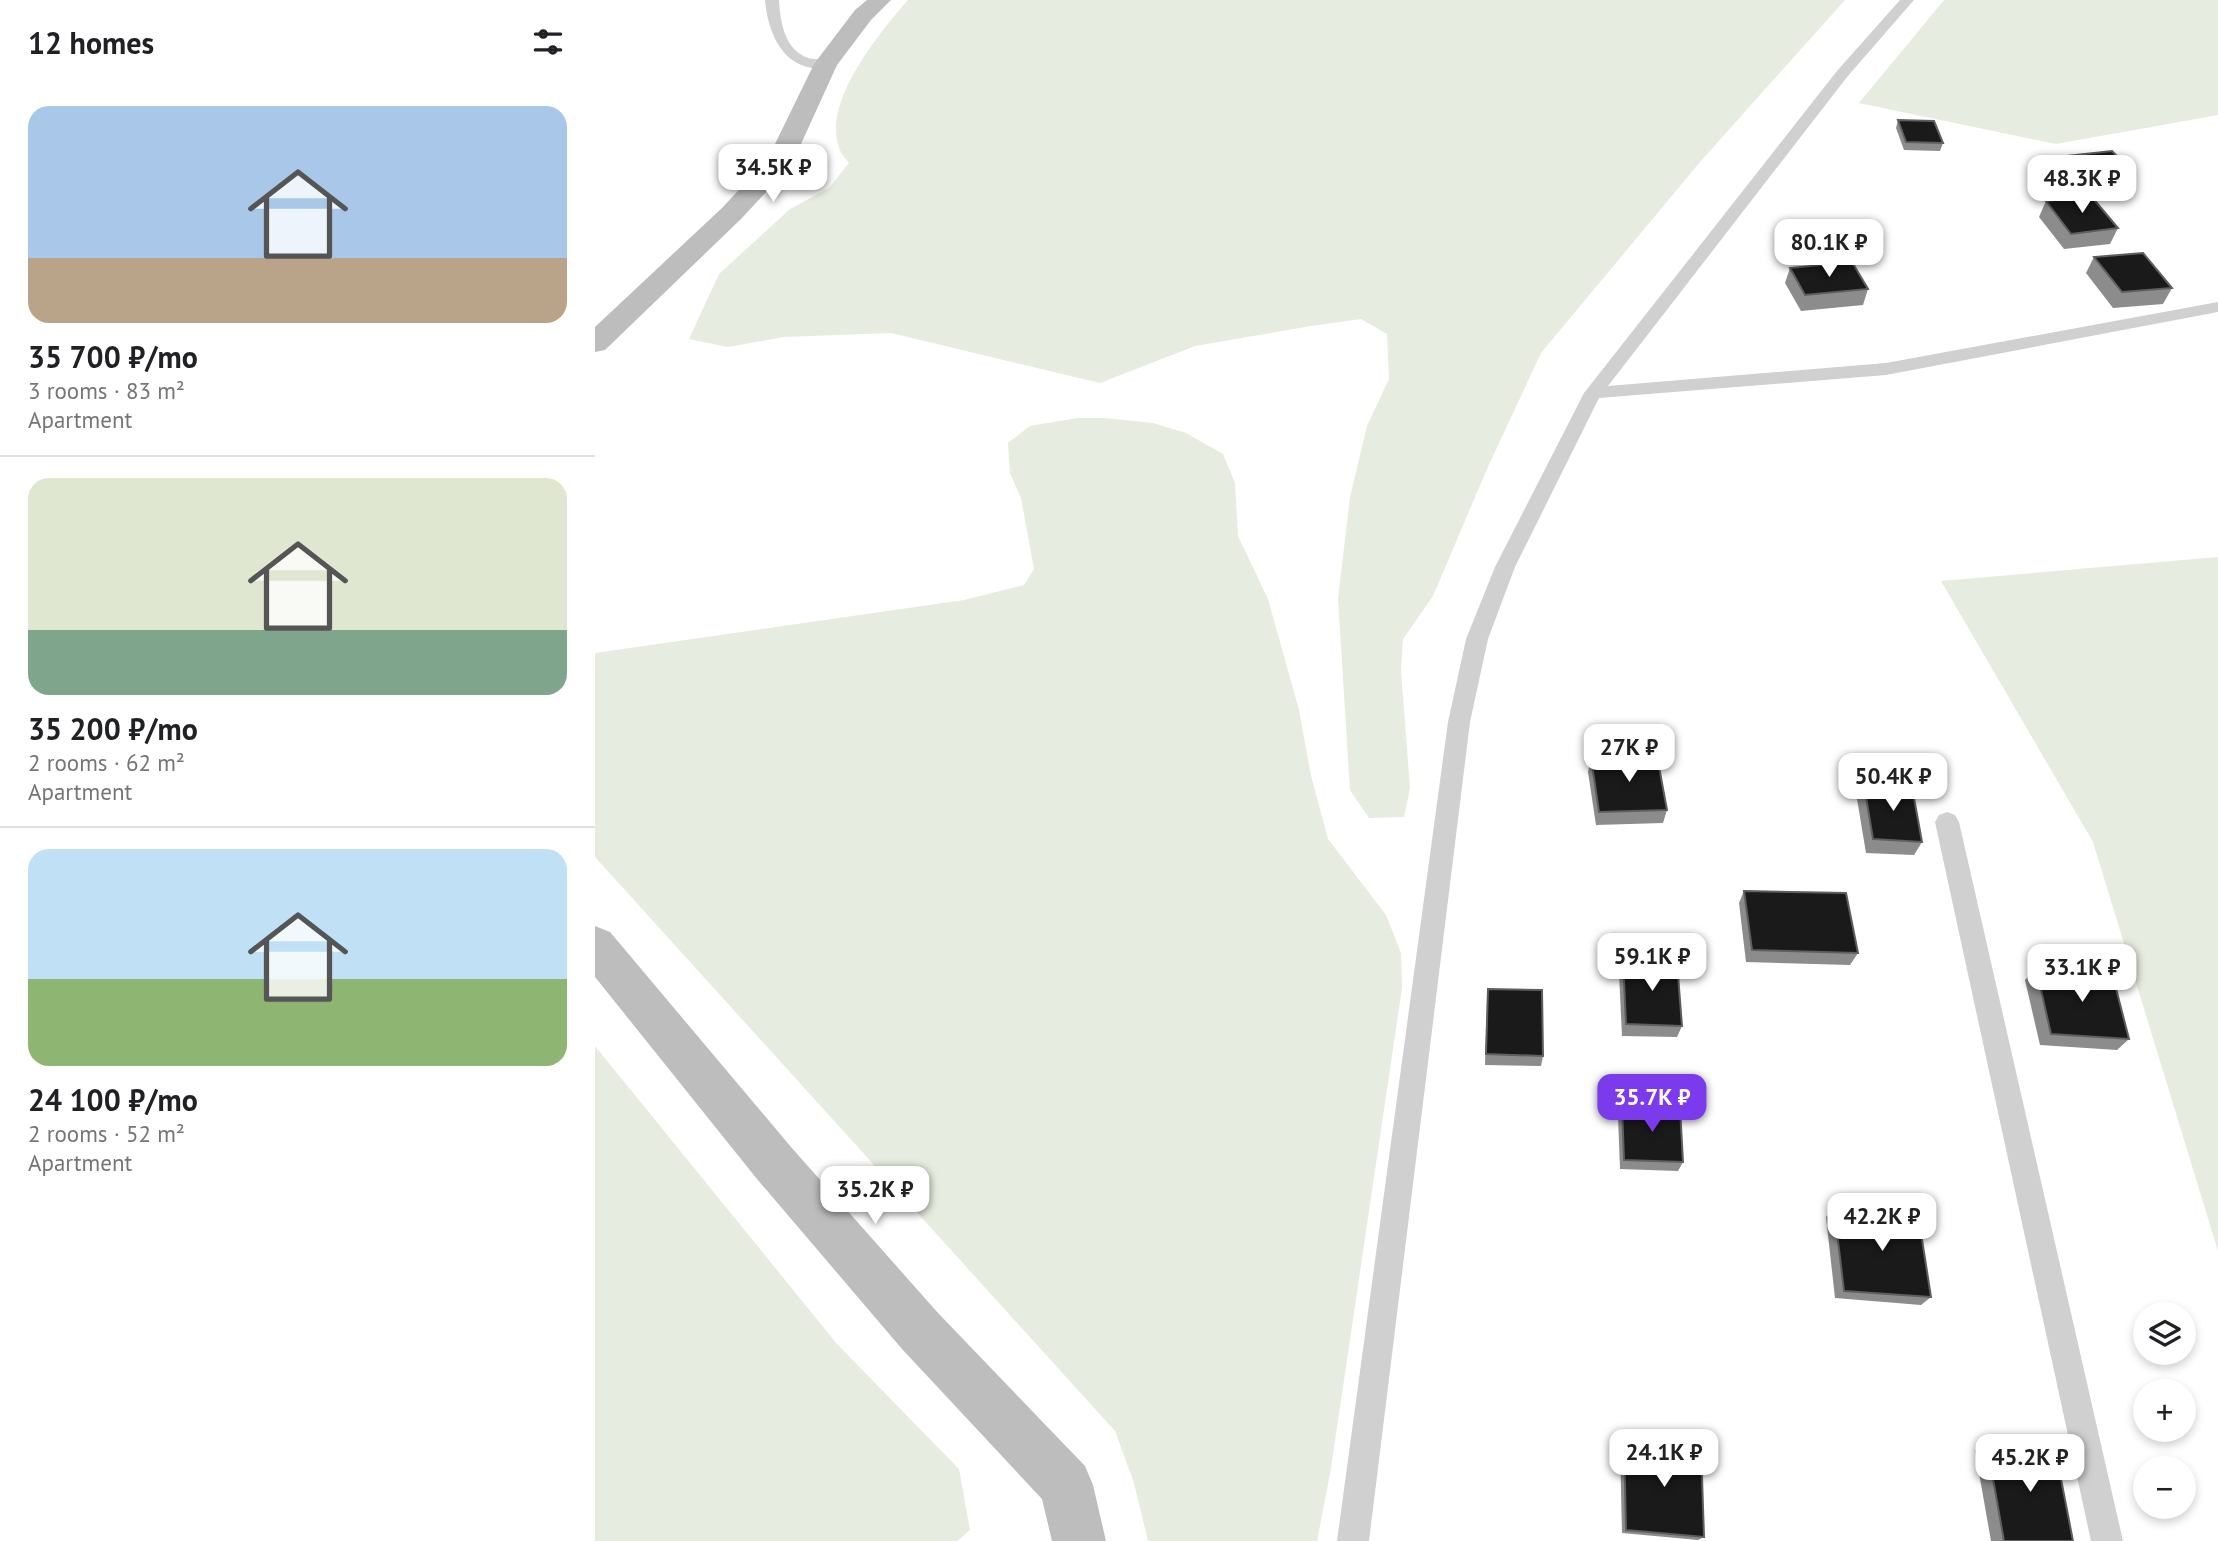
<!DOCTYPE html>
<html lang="en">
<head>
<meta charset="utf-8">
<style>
	:root { --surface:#fff; --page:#f6f6f6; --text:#202124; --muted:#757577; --line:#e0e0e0; --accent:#7c3aed }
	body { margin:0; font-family:"PT Sans",sans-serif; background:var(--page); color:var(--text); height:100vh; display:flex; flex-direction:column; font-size:26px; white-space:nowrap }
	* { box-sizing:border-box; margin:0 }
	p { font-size:23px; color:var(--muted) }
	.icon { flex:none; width:38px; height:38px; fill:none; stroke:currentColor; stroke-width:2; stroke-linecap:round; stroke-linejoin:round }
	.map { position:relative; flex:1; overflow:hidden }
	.panel { display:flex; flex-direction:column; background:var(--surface); width:595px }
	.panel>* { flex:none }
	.controls { position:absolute; left:1538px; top:1302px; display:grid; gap:14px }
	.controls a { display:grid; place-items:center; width:63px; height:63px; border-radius:50%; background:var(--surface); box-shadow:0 4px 10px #0003; font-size:35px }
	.price { position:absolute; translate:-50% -60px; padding:0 16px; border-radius:14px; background:#fff; color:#222; font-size:23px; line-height:46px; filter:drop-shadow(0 2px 4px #0008) }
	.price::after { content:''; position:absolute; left:50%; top:42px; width:21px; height:16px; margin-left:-10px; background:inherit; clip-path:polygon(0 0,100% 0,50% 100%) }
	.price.active { background:var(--accent); color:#fff }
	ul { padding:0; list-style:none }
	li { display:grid; align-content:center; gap:14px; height:371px; padding:0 28px }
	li+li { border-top:2px solid var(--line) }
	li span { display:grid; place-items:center; height:217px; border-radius:21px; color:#555 }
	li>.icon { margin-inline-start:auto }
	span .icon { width:126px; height:126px; fill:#fffc; stroke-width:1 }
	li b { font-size:30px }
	h2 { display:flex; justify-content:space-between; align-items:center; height:84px; padding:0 28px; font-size:30px }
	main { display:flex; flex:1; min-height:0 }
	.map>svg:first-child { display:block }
</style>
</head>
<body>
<main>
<section class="panel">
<h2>12 homes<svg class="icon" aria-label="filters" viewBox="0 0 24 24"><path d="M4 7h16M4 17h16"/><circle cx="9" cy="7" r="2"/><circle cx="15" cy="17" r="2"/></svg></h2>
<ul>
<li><span style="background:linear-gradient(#a9c7e8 70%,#b9a48a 0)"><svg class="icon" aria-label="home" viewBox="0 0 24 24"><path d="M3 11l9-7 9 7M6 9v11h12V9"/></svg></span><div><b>35 700 ₽/mo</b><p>3 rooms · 83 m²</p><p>Apartment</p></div></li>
<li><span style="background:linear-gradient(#dfe7d0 70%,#7fa58c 0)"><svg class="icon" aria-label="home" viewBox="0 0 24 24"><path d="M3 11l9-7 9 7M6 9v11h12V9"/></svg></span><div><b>35 200 ₽/mo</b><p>2 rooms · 62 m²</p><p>Apartment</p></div></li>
<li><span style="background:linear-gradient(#bfe0f5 60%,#8fb573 0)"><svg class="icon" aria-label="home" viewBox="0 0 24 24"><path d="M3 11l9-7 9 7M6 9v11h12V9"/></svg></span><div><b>24 100 ₽/mo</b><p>2 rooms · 52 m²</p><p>Apartment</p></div></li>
</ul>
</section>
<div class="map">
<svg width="1623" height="1541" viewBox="0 0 1623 1541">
	<rect width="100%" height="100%" fill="#fff"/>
	<g fill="#e6ecdf">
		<path d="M 313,0 L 1250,0 L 1105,162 L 946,353 L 892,469 L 838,596 L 808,639 L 806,671 L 815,788 L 809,817 L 774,818 L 755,790 L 743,599 L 755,497 L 772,426 L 794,379 L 792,334 L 766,319 L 716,326 L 600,346 L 505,383 L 296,333 L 189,337 L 133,347 L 94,339 L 124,274 L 195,209 L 234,188 L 254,163 C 251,159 246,154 245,150 C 225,104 285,32 313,0 Z"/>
		<polygon points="1349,0 1623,0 1623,115 1461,144 1264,103"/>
		<polygon points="482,418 511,418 558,423 591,433 628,454 640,483 643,536 673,599 704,710 716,776 733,839 791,915 806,953 807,988 736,1468 722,1541 553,1541 539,1483 520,1431 0,857 0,653 369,600 429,585 439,569 426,498 415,473 413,443 435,426"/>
		<polygon points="1623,557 1623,1251 1498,842 1346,581"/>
		<polygon points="0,1046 242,1344 364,1469 375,1530 362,1541 0,1541"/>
	</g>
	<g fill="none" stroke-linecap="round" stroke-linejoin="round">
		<g fill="#d0d0d0" fill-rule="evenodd">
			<path d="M 170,0 L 184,0 C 185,22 190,50 213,58 C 220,60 229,59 236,61 L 236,67 C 192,76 173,37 170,0 Z"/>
			<polygon points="1305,0 1319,0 1252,77 1013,386 1291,363 1623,302 1623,312 1291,375 1004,398 920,567 893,639 875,722 774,1541 742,1541 853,722 871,639 900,567 989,393 1242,71"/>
			<polygon points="1352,812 1360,815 1364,822 1528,1541 1496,1541 1340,822 1344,815"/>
		</g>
		<g fill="#bdbdbd" fill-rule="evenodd">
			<polygon points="272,0 296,0 276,20 242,65 206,144 183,179 146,219 10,350 0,352 0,327 128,207 164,168 180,144 219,64 260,10"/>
			<polygon points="0,926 15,932 196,1147 343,1313 490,1466 498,1485 511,1541 457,1541 447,1499 307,1349 162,1179 0,977"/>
		</g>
	</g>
	<g fill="#8c8c8c">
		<polygon points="1303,120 1348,143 1345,151 1309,150 1301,128"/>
		<polygon points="1462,157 1538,173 1530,189 1474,194 1455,172"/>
		<polygon points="1451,201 1523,228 1515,244 1469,249 1444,217"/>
		<polygon points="1499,257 1577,288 1568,304 1518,308 1491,273"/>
		<polygon points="1195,268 1273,289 1268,305 1206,311 1190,283"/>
		<polygon points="996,758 1072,810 1068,823 1001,825 993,772"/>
		<polygon points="1269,785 1327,842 1319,855 1271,853 1262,799"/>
		<polygon points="1149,891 1263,953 1255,965 1151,962 1144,903"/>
		<polygon points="1028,961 1087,1026 1082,1037 1027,1036 1024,973"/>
		<polygon points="1441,968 1534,1039 1522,1050 1445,1045 1430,980"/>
		<polygon points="893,989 948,1056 946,1066 890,1065 892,1000"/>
		<polygon points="1027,1106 1088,1162 1083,1171 1025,1169 1023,1116"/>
		<polygon points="1239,1208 1336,1297 1326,1305 1240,1298 1231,1217"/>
		<polygon points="1029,1441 1109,1537 1103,1540 1027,1533 1025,1446"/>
		<polygon points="1392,1445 1478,1541 1396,1541 1380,1450"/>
	</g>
	<g fill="#1a1a1a" stroke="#5f5f5f" stroke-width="2">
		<polygon points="1303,120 1339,121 1348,143 1311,142"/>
		<polygon points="1517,151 1538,173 1481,178 1462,157"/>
		<polygon points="1496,196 1523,228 1476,234 1451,201"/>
		<polygon points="1548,253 1577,288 1527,292 1499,257"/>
		<polygon points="1257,262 1273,289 1210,295 1195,268"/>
		<polygon points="1062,756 1072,810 1004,812 996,758"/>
		<polygon points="1269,785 1317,787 1327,842 1278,839"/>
		<polygon points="1149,891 1251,893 1263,953 1157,950"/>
		<polygon points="1028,961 1082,962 1087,1026 1031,1024"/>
		<polygon points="1441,968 1517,973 1534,1039 1456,1034"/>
		<polygon points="893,989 947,990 948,1056 891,1054"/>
		<polygon points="1027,1106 1085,1108 1088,1162 1029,1160"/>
		<polygon points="1239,1208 1323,1214 1336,1297 1249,1291"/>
		<polygon points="1029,1441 1106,1447 1109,1537 1031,1530"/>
		<polygon points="1392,1445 1460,1448 1478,1541 1409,1541"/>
	</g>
</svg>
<div class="controls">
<a><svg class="icon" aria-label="layers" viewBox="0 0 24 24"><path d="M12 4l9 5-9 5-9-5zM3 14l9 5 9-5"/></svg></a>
<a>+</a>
<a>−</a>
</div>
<b class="price" style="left:178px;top:204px">34.5K ₽</b>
<b class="price" style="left:1487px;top:215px">48.3K ₽</b>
<b class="price" style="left:1234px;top:279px">80.1K ₽</b>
<b class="price" style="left:1034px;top:784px">27K ₽</b>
<b class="price" style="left:1298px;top:813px">50.4K ₽</b>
<b class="price" style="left:1057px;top:993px">59.1K ₽</b>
<b class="price" style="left:1487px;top:1004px">33.1K ₽</b>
<b class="price active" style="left:1057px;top:1134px">35.7K ₽</b>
<b class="price" style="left:280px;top:1226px">35.2K ₽</b>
<b class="price" style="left:1287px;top:1253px">42.2K ₽</b>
<b class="price" style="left:1069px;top:1489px">24.1K ₽</b>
<b class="price" style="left:1435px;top:1494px">45.2K ₽</b>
</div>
</main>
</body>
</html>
